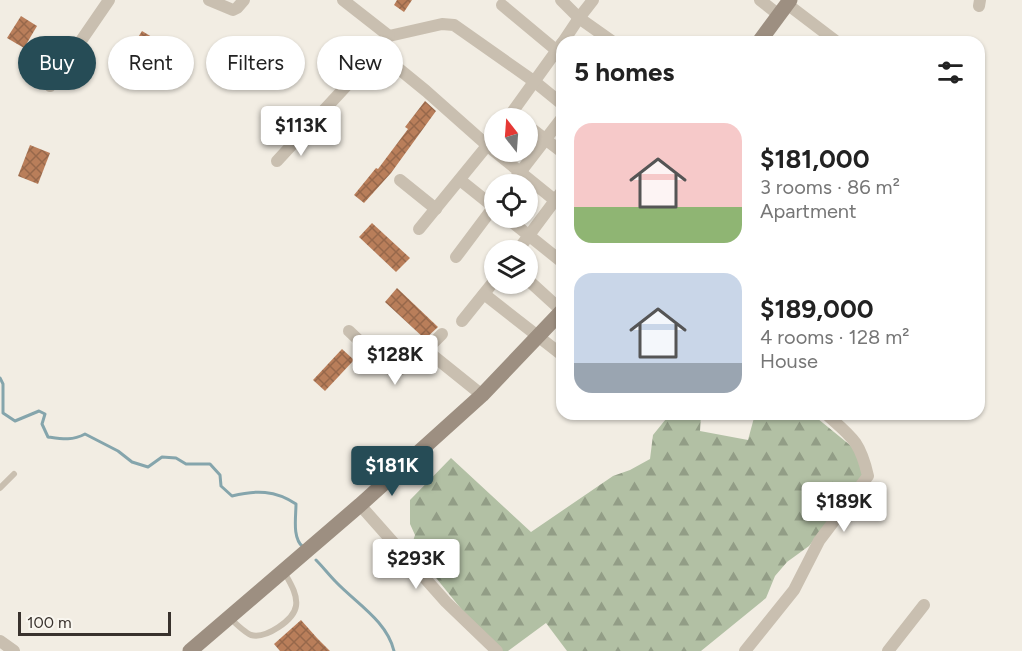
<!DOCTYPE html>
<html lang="en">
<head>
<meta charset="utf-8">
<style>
	:root { --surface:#fff; --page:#f6f6f6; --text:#222; --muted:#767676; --accent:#264c56 }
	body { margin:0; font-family:Figtree,sans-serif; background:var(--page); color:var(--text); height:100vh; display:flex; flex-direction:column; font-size:22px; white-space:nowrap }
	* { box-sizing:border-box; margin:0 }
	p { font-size:20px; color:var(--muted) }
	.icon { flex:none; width:33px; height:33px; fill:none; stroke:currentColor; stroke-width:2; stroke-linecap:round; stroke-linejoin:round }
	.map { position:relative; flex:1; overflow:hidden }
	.side { position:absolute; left:556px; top:36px; width:429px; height:384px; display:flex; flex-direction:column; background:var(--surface); border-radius:18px; box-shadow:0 2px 4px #0004 }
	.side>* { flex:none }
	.top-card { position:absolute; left:18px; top:36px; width:448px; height:54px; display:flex; gap:12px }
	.needle { width:39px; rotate:343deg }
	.tools { position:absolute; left:484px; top:108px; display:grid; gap:12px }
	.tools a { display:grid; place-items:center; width:54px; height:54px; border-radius:50%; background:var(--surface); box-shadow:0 2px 4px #0004; font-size:30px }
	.scale { position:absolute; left:18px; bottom:15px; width:153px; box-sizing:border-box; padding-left:6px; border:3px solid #39322d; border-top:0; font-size:16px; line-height:21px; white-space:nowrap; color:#39322d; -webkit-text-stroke:4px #f9f6ef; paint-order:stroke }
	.price { position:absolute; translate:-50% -51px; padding:0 14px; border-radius:6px; background:#fff; color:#222; font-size:20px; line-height:39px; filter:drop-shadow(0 2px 3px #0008) }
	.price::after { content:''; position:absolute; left:50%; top:36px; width:18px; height:14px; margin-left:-9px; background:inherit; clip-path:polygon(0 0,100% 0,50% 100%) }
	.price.current { background:var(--accent); color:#fff }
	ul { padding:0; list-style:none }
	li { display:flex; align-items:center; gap:18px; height:150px; padding:0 18px }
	li span { display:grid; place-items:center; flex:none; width:168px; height:120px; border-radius:18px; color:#555 }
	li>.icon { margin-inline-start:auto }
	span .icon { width:72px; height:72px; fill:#fffc; stroke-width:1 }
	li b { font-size:26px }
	h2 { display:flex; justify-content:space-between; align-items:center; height:72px; padding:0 18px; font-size:26px }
	.chip { padding:0 21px; border-radius:27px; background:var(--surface); box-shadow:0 2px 4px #0004; font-size:21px; line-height:54px }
	.chip.current { background:var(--accent); color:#fff }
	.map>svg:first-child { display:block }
</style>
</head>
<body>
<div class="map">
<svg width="1022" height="651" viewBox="0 0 1022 651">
	<defs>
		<pattern id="forest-firs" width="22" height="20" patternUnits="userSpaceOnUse" patternTransform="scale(1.5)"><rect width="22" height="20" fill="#b2c0a4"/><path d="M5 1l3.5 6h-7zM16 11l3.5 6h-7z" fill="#929d86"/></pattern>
		<pattern id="building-cross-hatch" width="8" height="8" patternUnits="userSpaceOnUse" patternTransform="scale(1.5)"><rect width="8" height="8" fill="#b97e5a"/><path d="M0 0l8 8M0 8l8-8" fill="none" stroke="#97684b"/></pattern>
	</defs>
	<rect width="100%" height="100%" fill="#f2ede3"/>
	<polygon fill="url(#forest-firs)" points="670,414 701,414 700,431 748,440 755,414 812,414 856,450 865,473 860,483 809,546 787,562 775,576 766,598 701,651 567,651 546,623 508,651 502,651 471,621 411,547 415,535 410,524 410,500 451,458 531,532 613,476 630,470 650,459 653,435"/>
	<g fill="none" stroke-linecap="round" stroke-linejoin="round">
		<g stroke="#85a5ac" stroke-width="3">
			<path d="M 0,378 L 3,384 L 3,413 L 15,421 L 39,411 L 45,414 L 42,424 L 48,437 C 62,439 72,441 85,434 L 118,451 L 132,462 L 148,467 L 162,457 L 176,458 L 186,464 L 210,464 L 220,475 L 221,486 L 232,496 C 256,490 275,490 296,504 C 296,517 292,538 303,547"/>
			<path d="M 316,560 C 323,567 329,575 336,582 C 356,603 387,621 394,651"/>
		</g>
	</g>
	<g fill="url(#building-cross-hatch)">
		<polygon points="397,0 412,0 404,12 394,5"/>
		<polygon points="21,16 37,26 24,48 7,38"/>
		<polygon points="142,31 152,37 128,74 119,68"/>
		<polygon points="425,101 436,111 391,173 364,203 354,195 376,168 378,169 408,129 405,127"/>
		<polygon points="30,145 50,153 38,184 18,176"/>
		<polygon points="372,223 410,258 396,272 359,237"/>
		<polygon points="397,288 438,327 425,339 385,302"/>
		<polygon points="342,349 354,360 325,391 313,380"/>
		<polygon points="301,620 317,638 330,651 280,651 274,644"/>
	</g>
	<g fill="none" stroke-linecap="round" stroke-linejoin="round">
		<g stroke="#c9bfb0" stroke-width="6">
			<polyline points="0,488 14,474"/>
			<path d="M 229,617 C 235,623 244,632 251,635 C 266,639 294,620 296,606 C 298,594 289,581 283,570"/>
		</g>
		<g stroke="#c9bfb0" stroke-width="12">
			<polyline points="209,0 233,10 237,8 244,0"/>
			<polyline points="561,0 579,18 593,0"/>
			<polyline points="760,0 779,15"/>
			<polyline points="787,4 837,42"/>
			<polyline points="502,5 562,55"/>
			<polyline points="979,6 980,0"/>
			<polyline points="389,36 442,24 454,25 535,82 562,104"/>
			<polyline points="563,42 579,18 613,42"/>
			<polyline points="377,51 426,91 488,146 562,206"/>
			<polyline points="50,86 109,0"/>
			<polyline points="508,118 562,43"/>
			<polyline points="528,126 562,152"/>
			<polyline points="277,161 361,70 389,36 343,0"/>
			<polyline points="400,180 436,209"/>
			<polyline points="460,180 495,208"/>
			<polyline points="511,184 562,118"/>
			<polyline points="507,218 562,262"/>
			<polyline points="419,229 495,136"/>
			<polyline points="518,250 562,191"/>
			<polyline points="456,257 495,205"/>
			<polyline points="528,280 562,311"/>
			<polyline points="484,294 562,355"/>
			<polyline points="462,321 495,280"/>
			<polyline points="349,331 388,368 394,371 410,366 442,334"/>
			<polyline points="426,350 482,395"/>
			<polyline points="360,505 446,602 497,651"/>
			<polyline points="0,641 14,651"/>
			<path d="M 745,651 L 794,590 L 819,541 L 868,476 C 860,441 852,437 826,414"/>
			<polyline points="888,651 924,605"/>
		</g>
		<g stroke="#9d8f81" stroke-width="15">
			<polyline points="759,42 790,0"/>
			<polyline points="190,651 360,505 482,395 562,311"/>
		</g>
	</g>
</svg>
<div class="tools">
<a><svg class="needle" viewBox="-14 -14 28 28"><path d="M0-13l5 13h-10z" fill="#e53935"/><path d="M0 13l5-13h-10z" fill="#767676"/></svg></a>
<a><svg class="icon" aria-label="locate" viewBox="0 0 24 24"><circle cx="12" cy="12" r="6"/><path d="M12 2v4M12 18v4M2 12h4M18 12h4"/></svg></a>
<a><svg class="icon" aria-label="layers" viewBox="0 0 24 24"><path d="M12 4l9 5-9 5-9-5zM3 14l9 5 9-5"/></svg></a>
</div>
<div class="scale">100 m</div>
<b class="price" style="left:301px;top:157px">$113K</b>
<b class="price" style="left:395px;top:386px">$128K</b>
<b class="price current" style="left:392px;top:497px">$181K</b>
<b class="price" style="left:844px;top:533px">$189K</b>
<b class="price" style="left:416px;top:590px">$293K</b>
<div class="top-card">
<a class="chip current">Buy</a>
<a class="chip">Rent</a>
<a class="chip">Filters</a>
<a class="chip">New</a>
</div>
<section class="side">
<h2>5 homes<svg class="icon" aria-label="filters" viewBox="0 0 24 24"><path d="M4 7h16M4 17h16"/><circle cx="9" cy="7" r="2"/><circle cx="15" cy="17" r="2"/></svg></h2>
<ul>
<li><span style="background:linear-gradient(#f6c9c9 70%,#8fb573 0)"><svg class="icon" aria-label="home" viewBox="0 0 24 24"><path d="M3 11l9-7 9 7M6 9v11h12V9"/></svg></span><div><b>$181,000</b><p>3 rooms · 86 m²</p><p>Apartment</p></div></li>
<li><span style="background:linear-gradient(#c9d6e8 75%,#9aa5b1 0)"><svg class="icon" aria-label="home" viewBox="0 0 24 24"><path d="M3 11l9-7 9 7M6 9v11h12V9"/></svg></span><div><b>$189,000</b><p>4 rooms · 128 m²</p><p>House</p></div></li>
</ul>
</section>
</div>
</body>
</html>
